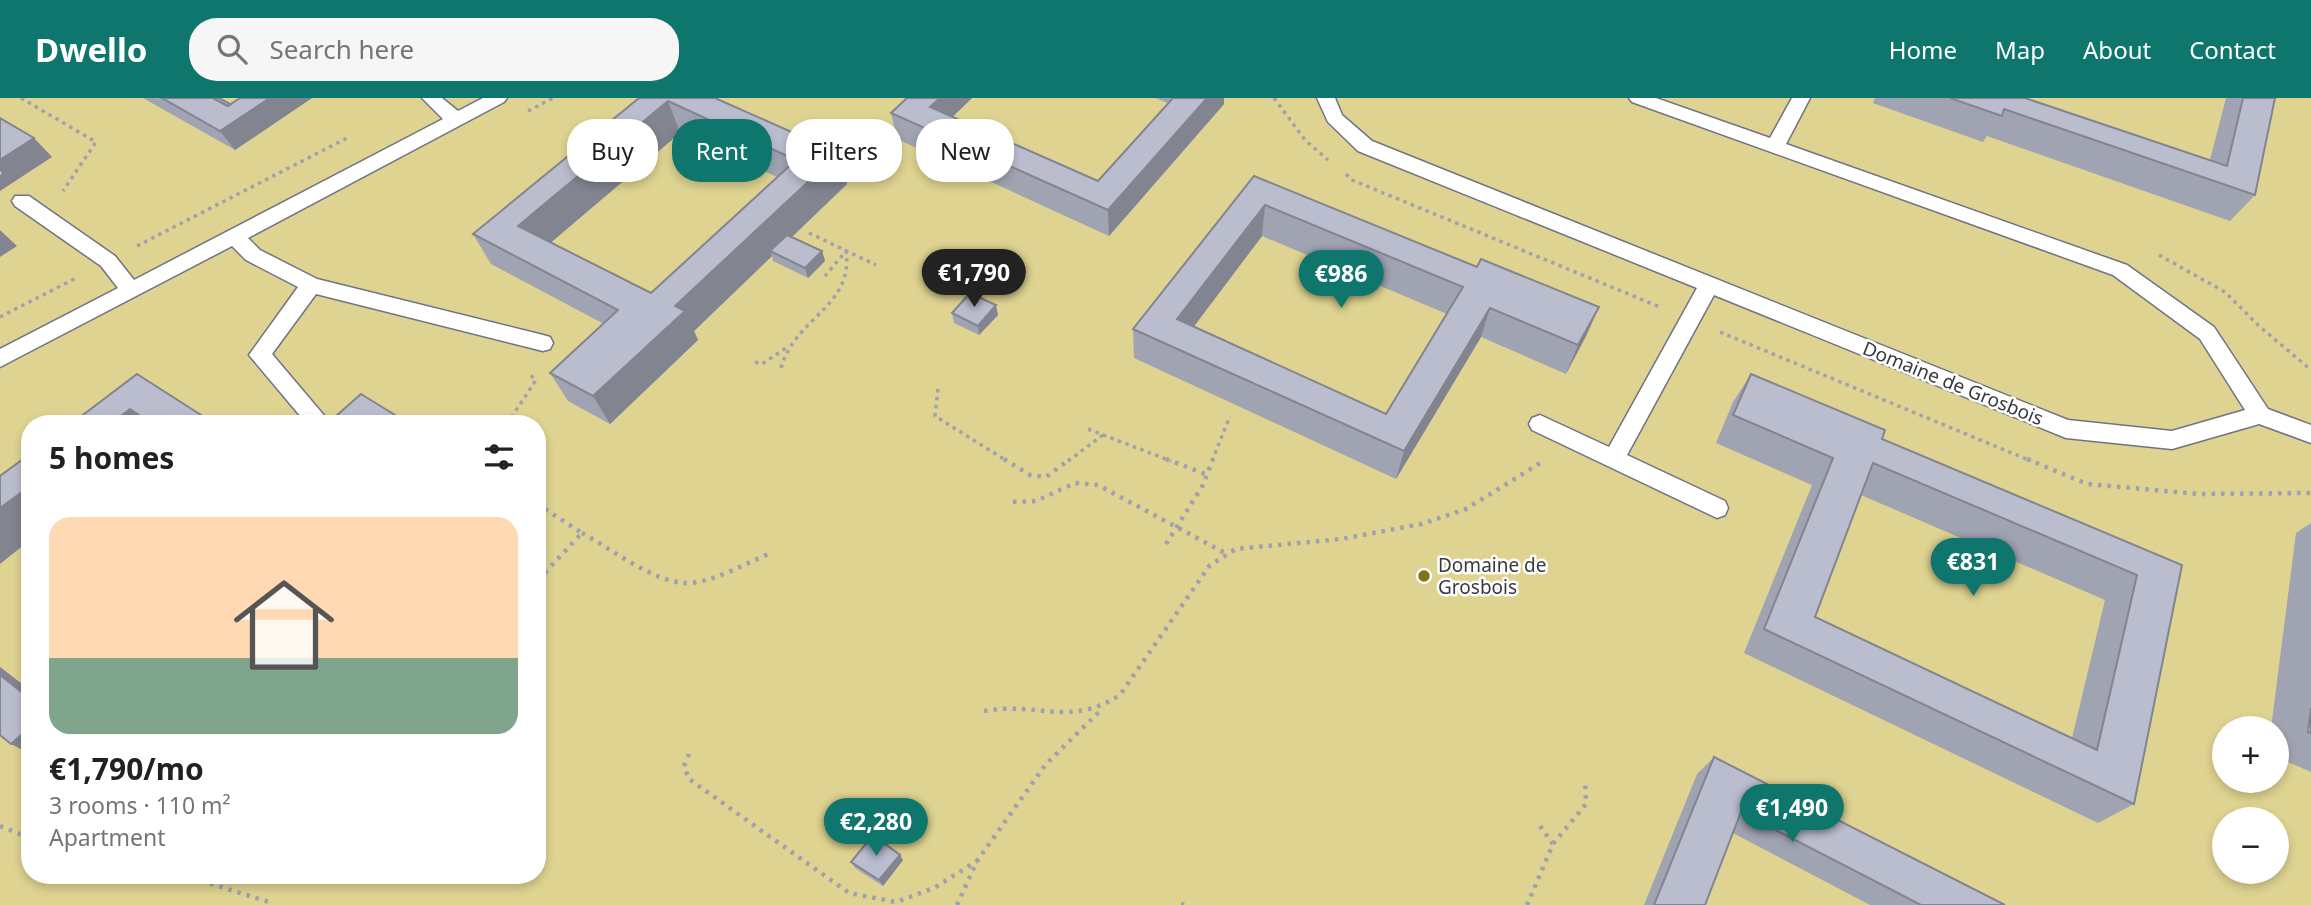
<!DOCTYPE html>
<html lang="en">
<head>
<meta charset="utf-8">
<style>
	:root { --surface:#fff; --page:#f6f6f6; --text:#202124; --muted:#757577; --accent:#0f766e }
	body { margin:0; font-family:"Noto Sans",sans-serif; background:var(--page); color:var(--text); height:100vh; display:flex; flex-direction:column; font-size:26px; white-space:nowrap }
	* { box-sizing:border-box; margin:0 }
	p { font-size:23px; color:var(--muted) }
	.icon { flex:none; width:38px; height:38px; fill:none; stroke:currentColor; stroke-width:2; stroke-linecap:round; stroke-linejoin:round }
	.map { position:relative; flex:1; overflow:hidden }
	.details { position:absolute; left:21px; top:317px; width:525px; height:469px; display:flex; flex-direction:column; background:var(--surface); border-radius:28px; box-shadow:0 4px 10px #0003 }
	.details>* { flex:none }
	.top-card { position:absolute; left:567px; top:21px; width:665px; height:63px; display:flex; gap:14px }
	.buttons { position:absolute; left:2212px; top:618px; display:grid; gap:14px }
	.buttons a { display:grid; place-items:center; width:77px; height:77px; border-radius:50%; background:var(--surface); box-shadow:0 4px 10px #0003; font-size:35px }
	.price { position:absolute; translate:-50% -60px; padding:0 16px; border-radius:24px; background:var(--accent); color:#fff; font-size:23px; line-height:46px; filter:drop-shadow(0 2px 4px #0008) }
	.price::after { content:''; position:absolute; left:50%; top:42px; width:21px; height:16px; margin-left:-10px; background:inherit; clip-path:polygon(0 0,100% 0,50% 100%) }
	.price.current { background:#222; color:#fff }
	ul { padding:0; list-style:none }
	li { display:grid; align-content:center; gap:14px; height:371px; padding:0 28px }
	li span { display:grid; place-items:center; height:217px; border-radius:21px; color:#555 }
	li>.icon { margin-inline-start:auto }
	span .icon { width:126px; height:126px; fill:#fffc; stroke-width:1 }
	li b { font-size:30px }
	h2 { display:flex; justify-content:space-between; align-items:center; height:84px; padding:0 28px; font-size:30px }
	.tag { padding:0 24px; border-radius:28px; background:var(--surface); box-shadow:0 4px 10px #0003; font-size:24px; line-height:63px }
	.tag.current { background:var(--accent); color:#fff }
	header { display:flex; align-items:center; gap:42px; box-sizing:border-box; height:98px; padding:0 35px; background:var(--accent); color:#fff }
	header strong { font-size:33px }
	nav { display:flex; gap:38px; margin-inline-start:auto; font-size:24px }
	.search { width:490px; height:63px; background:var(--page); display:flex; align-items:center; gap:18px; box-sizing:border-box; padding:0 24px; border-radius:28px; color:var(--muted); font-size:26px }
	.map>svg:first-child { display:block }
</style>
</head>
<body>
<header>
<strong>Dwello</strong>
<div class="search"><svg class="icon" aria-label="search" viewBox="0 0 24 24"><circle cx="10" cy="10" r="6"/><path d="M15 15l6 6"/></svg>Search here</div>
<nav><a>Home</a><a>Map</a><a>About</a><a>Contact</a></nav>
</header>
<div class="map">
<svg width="2311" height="807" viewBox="0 0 2311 807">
	<rect width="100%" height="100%" fill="#e1e4f6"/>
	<path fill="#ded390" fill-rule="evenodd" d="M 0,0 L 2311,0 L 2311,807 L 0,807 ZM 30,326 L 537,326 L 537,777 L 30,777 ZM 2224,630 L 2277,630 L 2277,682 L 2224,682 ZM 2224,721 L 2277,721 L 2277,774 L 2224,774 Z"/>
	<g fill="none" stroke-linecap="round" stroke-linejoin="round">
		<g stroke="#717383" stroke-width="3">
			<g id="service">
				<polygon points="422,0 442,0 458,13 483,0 507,0 504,4 248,140 260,152 317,181 543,237 550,239 553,245 550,251 543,253 316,196 272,256 327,321 325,326 307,326 249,257 298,189 246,162 232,148 0,269 0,251 118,190 101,168 15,108 12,103 15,98 29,98 115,158 134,182 443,21"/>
				<polygon points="1317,0 1335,0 1342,17 1372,43 2068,322 2172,333 2245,312 2200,241 2113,177 1632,4 1629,0 1656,0 1770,40 1792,0 1810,0 1786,46 2127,167 2214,229 2268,311 2311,327 2311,345 2259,326 2172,351 2066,340 1714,197 1627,357 1725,403 1728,410 1725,417 1717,420 1532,332 1529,326 1532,320 1540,317 1609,349 1697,190 1358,53 1328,24"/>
			</g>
		</g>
		<g stroke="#9fa1af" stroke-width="3.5" stroke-dasharray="3.5 4.5" stroke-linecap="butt">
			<polyline points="21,0 96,44 63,93"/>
			<polyline points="1274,0 1305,42 1328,62"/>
			<polyline points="528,13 553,0"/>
			<polyline points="1346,76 1352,82 1660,209"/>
			<polyline points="809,135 876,167"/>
			<polyline points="137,148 347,40"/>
			<polyline points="2159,157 2225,194 2259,228 2311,272"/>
			<polyline points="0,219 76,180"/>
			<polyline points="1720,234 2031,363"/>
			<polyline points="755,264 762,266 786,250"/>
			<path d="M 781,270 C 795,219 854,209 846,153 L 825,178"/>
			<polyline points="938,291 935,318 1007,363"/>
			<polyline points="507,326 536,282 528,275"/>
			<polyline points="1088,331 1171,363"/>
			<polyline points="1068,363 1103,337"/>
			<polyline points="1212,363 1230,318"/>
		</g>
		<g stroke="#9fa1af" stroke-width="4.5" stroke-dasharray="3.5 6" stroke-linecap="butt">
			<polyline points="1004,361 1030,377 1046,379 1070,361"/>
			<polyline points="1166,361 1208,377"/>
			<polyline points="2027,361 2087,386 2199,396 2311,395"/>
			<polyline points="1013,404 1036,403 1075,385 1098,387 1227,456"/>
			<polyline points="537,406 582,435 537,483"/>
			<path d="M 582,435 C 610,450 652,483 684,485 C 709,487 748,464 771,455"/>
			<polyline points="1166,446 1203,387 1213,361"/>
			<path d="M 984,613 C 1039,603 1068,630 1120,597 L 1210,467 L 1236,451 L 1341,441 L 1422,426 L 1466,411 L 1545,362"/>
			<polyline points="689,656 684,668 689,681 849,795 896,804 934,790 977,763"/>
			<polyline points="0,728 30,740"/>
			<polyline points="1540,728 1553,746"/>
			<polyline points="183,777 272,805"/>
			<polyline points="1181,806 1184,807"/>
			<polyline points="957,807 977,763 1046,666 1103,610"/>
			<polyline points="1527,807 1553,746 1586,706 1585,682"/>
		</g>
		<use href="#service" fill="#fff" fill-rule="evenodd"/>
	</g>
	<g fill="#a0a3b1" fill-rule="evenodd">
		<polygon points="143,0 219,0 230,6 240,0 312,0 235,52"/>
		<path d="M 639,0 L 715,0 L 847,86 L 792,139 L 822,153 L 825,163 L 808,180 L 773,163 L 772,158 L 694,233 L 698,242 L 610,326 L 568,303 L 550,275 L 604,226 L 491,166 L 473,136 ZM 680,35 L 777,79 L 651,195 L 551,144 Z"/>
		<polygon points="907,0 972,0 952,19 1098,83 1168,5 1155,0 1224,0 1224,6 1109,138 897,41 891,15"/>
		<polygon points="1875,0 2025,0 2210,62 2226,0 2275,0 2255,97 2230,123 1987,38 1983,44 1873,5"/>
		<path d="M 1254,78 L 1477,169 L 1599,209 L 1586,238 L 1566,276 L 1481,239 L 1396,381 L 1134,260 L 1133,231 ZM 1262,138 L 1447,216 L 1386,316 L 1193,229 Z"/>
		<polygon points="952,215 998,217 979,237 954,225"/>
		<polygon points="137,276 215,326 71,326"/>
		<path d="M 1751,276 L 1882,341 L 2182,467 L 2134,706 L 2098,725 L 1744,555 L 1812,387 L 1716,345 L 1733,304 ZM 1861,397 L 2105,502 L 2072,640 L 1815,519 Z"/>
		<polygon points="2311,425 2311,674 2277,659 2277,630 2271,630 2296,435"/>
		<polygon points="1714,659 2005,807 1870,807 1733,735 1705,807 1644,807 1697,676"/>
		<polygon points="903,762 883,788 855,770 851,764"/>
	</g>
	<g fill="#828490">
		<polygon points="260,0 312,0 235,52 220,33"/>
		<polygon points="940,0 972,0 935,36 930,9"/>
		<polygon points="1207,0 1224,0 1224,6 1109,138 1108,112"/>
		<polygon points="668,3 680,35 535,158 518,128"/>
		<polygon points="34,40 52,59 0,93 0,77 2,75 0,73 0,62"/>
		<polygon points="839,55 847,86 774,156 770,153 772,158 694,233 698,242 610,326 593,298 675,208"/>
		<polygon points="1265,107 1262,138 1177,251 1177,221"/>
		<polygon points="0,132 17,148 0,159"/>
		<polygon points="822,153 825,163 808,180 805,170"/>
		<polygon points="996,207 998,217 979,237 978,228"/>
		<polygon points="1599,209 1586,238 1566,276 1578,247"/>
		<polygon points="1490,210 1481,239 1396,381 1404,353"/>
		<polygon points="130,311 146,326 111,326"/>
		<polygon points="30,388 30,442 0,466 0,410"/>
		<polygon points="0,569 30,592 24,596 0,577"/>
		<polygon points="30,629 30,656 11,646"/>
		<polygon points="900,757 903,762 883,788 879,782"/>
	</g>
	<g fill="#babdce" stroke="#828490" stroke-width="2" fill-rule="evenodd">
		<polygon points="162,0 213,0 228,8 240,0 270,0 220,33"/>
		<polygon points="213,0 219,0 230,6 228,8"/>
		<path d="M 639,0 L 715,0 L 839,55 L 675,208 L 685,213 L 593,298 L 550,275 L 618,212 L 473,136 ZM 668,3 L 796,62 L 651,195 L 518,128 Z"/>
		<polygon points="907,0 940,0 930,9 1098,83 1173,0 1207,0 1108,112 891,15"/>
		<polygon points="1950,0 2025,0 2227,68 2243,0 2275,0 2255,97 2004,11 2002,18"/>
		<polygon points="0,20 34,40 0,62"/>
		<path d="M 1254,78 L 1477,169 L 1481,161 L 1599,209 L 1578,247 L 1490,210 L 1404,353 L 1133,231 ZM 1265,107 L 1463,189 L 1386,316 L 1177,221 Z"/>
		<polygon points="787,137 822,153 805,170 770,153"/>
		<polygon points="970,195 996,207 978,228 952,215"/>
		<polygon points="137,276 215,326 152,326 130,311 111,326 71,326"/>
		<path d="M 1751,276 L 1885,332 L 1882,341 L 2182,467 L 2134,706 L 1764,531 L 1833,360 L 1733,317 ZM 1873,365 L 2137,477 L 2097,652 L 1815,519 Z"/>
		<polygon points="361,296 403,322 400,326 327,326"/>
		<polygon points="30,356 30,388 0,410 0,378"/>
		<polygon points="0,577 24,596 30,591 30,629 11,646 0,637"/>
		<polygon points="2311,610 2311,635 2308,634"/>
		<polygon points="1714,659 2005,807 1921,807 1741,714 1705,807 1654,807"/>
		<polygon points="873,737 900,757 879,782 851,764"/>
	</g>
	<circle fill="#817416" stroke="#fff" stroke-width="2.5" cx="1424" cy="478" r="7"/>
	<g text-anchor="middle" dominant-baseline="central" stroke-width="5" stroke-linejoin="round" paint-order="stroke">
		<g font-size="19" fill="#393a41" stroke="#fff">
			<text transform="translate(1953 285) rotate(22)">Domaine de Grosbois</text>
		</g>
		<g font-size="19" fill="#393a41" stroke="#fff" text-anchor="start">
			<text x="1438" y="467">Domaine de<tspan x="1438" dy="22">Grosbois</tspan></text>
		</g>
	</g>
</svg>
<div class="buttons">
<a>+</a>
<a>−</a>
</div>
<b class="price current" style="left:974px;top:211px">€1,790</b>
<b class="price" style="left:1341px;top:212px">€986</b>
<b class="price" style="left:1973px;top:500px">€831</b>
<b class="price" style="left:1792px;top:746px">€1,490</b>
<b class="price" style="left:876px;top:760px">€2,280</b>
<div class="top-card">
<a class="tag">Buy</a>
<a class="tag current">Rent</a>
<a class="tag">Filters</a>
<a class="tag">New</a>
</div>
<section class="details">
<h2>5 homes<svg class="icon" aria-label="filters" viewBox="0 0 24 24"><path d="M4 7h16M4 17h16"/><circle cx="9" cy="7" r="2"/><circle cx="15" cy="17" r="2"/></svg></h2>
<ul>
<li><span style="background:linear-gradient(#ffd9b3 65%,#7fa58c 0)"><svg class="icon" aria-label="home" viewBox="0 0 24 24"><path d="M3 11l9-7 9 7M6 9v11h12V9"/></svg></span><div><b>€1,790/mo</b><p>3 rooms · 110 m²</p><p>Apartment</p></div></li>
</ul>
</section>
</div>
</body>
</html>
